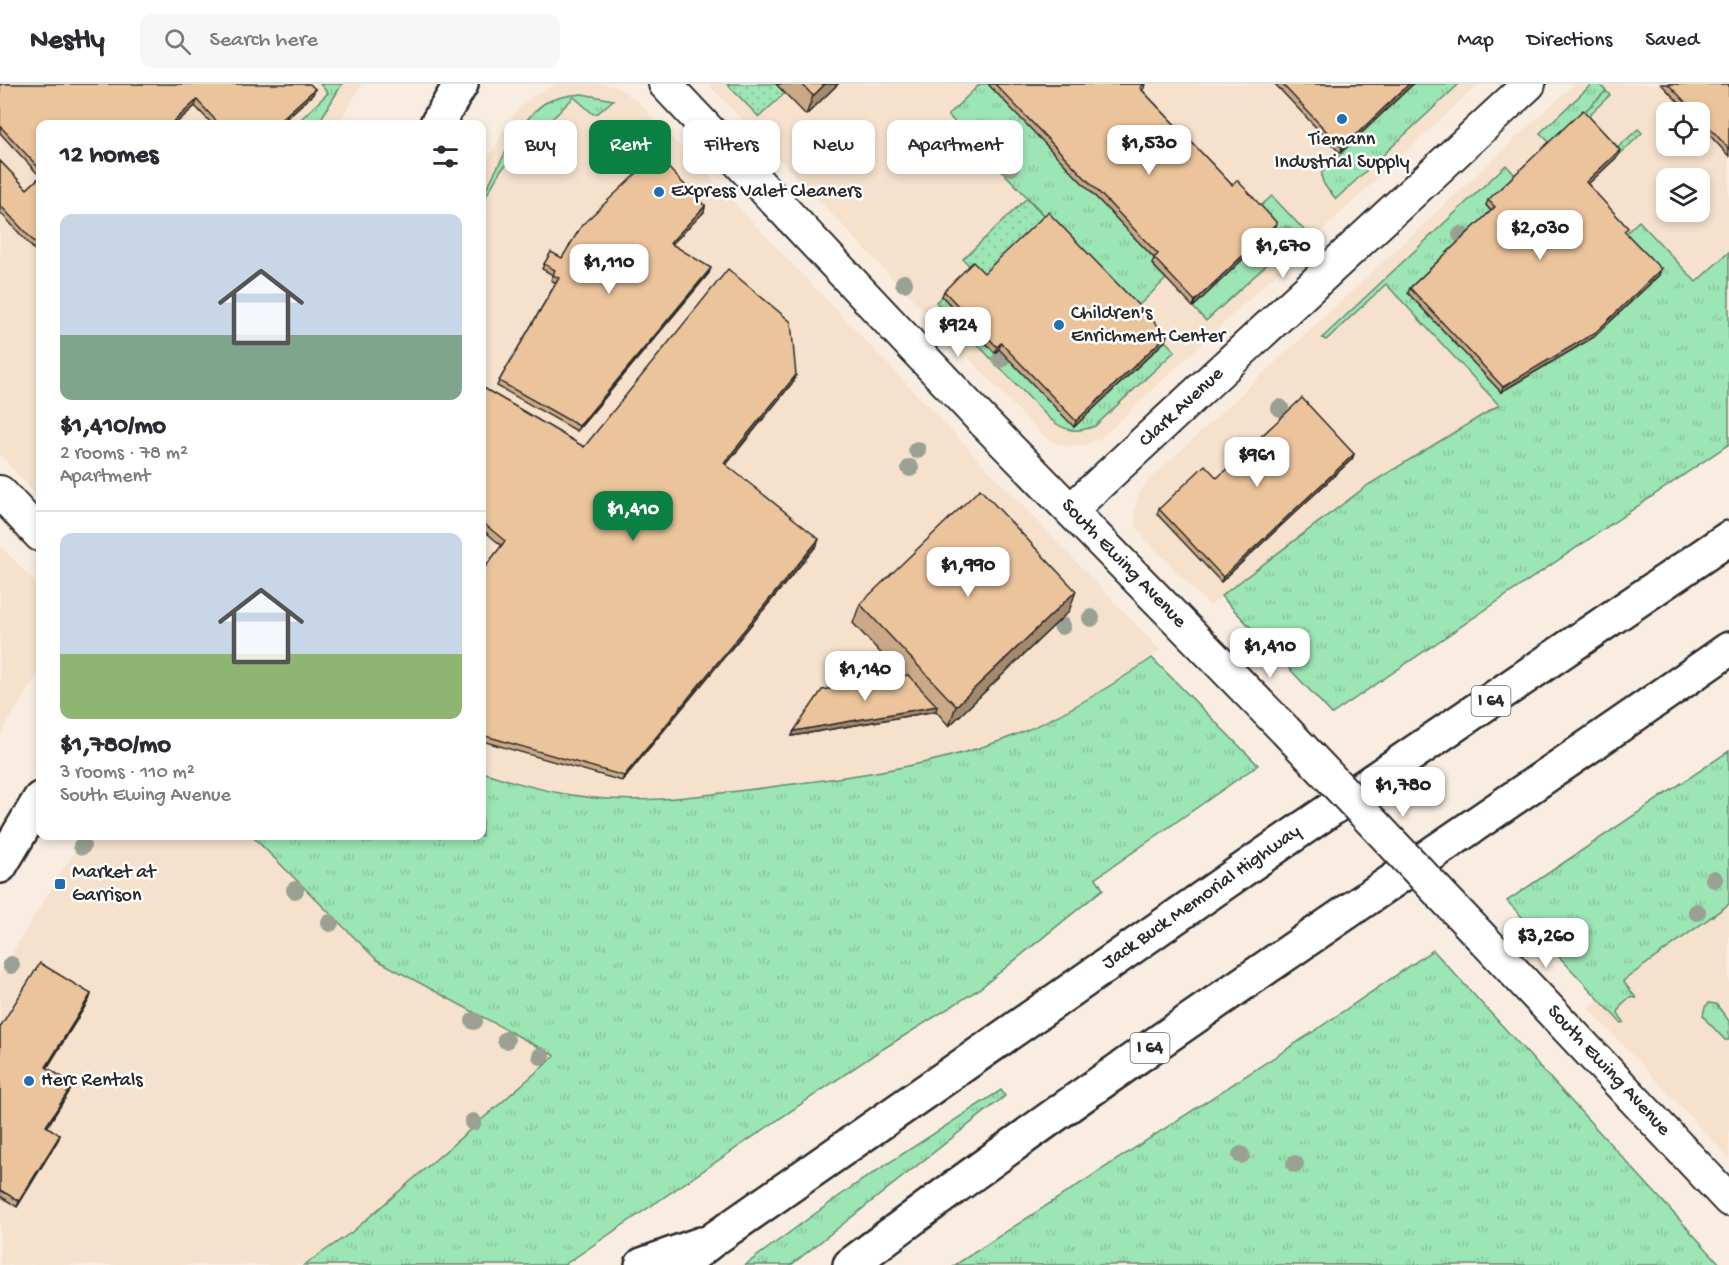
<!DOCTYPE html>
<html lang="en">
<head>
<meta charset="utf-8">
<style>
	:root { --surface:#fff; --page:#f7f7f7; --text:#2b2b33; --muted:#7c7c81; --line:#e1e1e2; --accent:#0b8043 }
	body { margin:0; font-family:"Gochi Hand",sans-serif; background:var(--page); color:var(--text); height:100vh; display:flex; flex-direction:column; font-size:22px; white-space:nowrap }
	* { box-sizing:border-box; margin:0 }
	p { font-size:20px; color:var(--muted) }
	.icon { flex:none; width:33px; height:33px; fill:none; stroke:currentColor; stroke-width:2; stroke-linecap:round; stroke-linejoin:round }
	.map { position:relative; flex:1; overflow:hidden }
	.details { position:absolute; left:36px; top:36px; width:450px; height:720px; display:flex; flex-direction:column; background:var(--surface); border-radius:12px; box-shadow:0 3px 9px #0003 }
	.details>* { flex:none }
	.banner { position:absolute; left:504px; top:36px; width:570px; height:54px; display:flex; gap:12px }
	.tools { position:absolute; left:1656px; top:18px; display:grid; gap:12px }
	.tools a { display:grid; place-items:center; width:54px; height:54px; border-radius:12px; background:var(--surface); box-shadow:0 3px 9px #0003; font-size:30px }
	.price { position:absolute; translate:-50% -51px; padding:0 14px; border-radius:12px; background:#fff; color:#222; font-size:20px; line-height:39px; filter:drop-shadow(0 2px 3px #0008) }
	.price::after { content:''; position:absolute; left:50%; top:36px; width:18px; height:14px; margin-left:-9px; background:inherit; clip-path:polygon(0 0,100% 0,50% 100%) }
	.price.on { background:var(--accent); color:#fff }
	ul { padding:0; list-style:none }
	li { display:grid; align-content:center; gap:12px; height:318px; padding:0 24px }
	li+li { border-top:2px solid var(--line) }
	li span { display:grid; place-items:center; height:186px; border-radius:12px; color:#555 }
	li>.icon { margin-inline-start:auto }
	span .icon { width:108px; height:108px; fill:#fffc; stroke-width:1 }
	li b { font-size:26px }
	h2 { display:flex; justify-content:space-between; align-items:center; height:72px; padding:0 24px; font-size:26px }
	.chip { padding:0 21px; border-radius:12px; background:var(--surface); box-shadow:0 3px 9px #0003; font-size:21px; line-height:54px }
	.chip.on { background:var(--accent); color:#fff }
	header { display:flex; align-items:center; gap:36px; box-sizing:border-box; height:84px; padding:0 30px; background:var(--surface); border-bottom:2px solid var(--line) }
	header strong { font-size:28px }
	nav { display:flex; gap:33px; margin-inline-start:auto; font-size:21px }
	.search { width:420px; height:54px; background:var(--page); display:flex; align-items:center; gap:15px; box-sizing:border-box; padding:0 21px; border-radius:12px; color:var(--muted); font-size:22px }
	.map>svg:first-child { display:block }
</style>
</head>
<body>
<header>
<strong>Nestly</strong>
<div class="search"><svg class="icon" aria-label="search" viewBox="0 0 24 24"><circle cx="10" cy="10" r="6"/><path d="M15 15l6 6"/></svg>Search here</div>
<nav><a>Map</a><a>Directions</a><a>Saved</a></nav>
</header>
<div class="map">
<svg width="1729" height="1181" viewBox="0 0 1729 1181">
	<defs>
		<pattern id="grass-tufts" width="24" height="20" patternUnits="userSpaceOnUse" patternTransform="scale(1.5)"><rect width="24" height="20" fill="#9ce5b4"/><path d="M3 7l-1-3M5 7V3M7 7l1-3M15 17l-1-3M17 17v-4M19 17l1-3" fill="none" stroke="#87c59b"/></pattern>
		<pattern id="garden-dots" width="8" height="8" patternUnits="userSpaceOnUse" patternTransform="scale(1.5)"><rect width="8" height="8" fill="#9ce5b4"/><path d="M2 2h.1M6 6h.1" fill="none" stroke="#87c59b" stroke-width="1.8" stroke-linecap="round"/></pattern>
	</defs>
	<rect width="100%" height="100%" fill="#f9ede1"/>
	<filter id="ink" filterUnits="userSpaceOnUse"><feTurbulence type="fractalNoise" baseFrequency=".0167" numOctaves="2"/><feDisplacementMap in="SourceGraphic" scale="12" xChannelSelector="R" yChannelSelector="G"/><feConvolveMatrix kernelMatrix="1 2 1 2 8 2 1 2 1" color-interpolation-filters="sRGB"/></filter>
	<g filter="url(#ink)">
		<g fill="#f5e1cc" fill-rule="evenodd">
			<polygon points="0,0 362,0 338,40 40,40 40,415 0,371"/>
			<polygon points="556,0 603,0 617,3 638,18 1160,566 1114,600 1044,639 972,666 897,684 700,712 624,715 578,712 508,696 482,688 482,85 509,38 520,23 533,12"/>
			<polygon points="708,0 1478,0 1100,355 1084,361 1069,362 1054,359 1041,350"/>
			<path d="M 1574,0 L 1729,0 L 1729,192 L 1499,321 L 1368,401 L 1210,522 L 1144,454 L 1136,441 L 1135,425 L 1139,409 L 1149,396 ZM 1666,28 L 1700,28 L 1700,62 L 1666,62 ZM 1666,94 L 1700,94 L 1700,128 L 1666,128 Z"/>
			<polygon points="0,461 40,504 40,586 0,651"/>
			<polygon points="84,752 252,752 377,876 556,972 352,1148 304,1181 0,1181 0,888"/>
			<polygon points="1729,820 1729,1074 1588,924"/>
		</g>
		<g fill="url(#grass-tufts)" stroke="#648870" stroke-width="1.5">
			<polygon points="320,0 342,0 318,40 296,40 328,9"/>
			<polygon points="980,0 988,0 1156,176 1152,180 1166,195 1135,225 948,31"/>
			<path d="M 1413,0 L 1459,0 L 1336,115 C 1329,106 1320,100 1322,88 Z"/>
			<polygon points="1592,0 1599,0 1606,7 1551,60 1540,49"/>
			<path d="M 582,10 L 613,16 L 598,29 L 593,30 L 574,13 L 501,86 L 482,119 L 482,113 C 497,85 519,36 545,19 C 556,13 569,11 582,10 Z"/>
			<polygon points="1506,81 1516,92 1486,121 1493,129 1626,149 1639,137 1696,198 1729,168 1729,360 1332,630 1221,512 1368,401 1499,321 1386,200 1326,256 1322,254"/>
			<polygon points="1272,112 1304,146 1206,237 1193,223 1275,144 1257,125"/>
			<path d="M 942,212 L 994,268 L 999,265 L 1074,342 L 1165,257 L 1175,267 L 1095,342 C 1076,349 1066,348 1050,335 L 936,218 Z"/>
			<path d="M 1152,574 L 1258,681 L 1096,794 L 1103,805 L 978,906 L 878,968 L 564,1181 L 304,1181 L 352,1148 L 555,972 L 377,876 L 252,752 L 482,752 L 482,688 C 513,698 546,708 579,712 C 645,722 713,710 778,702 C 854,692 933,682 1005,655 C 1058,635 1106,606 1152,574 Z"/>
			<polygon points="1729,667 1729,820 1623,897 1636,914 1630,913 1621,921 1618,929 1624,938 1621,939 1507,817"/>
			<polygon points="1433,866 1721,1181 955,1181 1307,952"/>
			<polygon points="1709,919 1716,920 1729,937 1729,956 1725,956 1707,937 1703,931 1705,923"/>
			<polygon points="1001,1006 1005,1012 791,1181 745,1181 853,1102"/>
		</g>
		<g fill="url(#garden-dots)" stroke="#648870" stroke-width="1.5">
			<polygon points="727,0 776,0 785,9 759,33"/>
			<polygon points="1606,7 1610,11 1588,32 1618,63 1638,45 1642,49 1618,72 1581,31"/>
			<polygon points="1027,114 1046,134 982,195 963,175"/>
		</g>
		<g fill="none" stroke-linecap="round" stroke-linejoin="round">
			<g stroke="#2b2b2b" stroke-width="36">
				<g id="minor">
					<polyline points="665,0 981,335 1285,646"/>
					<polyline points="0,408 40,451"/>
					<polyline points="1071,426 1529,0"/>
					<polyline points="1485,857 1729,1116"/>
				</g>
			</g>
			<g stroke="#2b2b2b" stroke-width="38">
				<g id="primary">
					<polyline points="437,40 461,0"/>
					<polyline points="0,782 40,715"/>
				</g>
			</g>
			<g stroke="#2b2b2b" stroke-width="38">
				<g id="motorway">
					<polyline points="642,1181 701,1160"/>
					<polyline points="680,1181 714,1155 1280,760 1729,454"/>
					<path d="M 850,1181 C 1136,965 1436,771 1729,565"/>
				</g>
			</g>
			<use href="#minor" stroke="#fff" stroke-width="32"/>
			<use href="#primary" stroke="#fff" stroke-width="33"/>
			<use href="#motorway" stroke="#fff" stroke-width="33"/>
			<g stroke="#2b2b2b" stroke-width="36" stroke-linecap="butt">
				<polyline id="minor-bridge" points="1285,646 1485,857"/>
			</g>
			<use href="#minor-bridge" stroke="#fff" stroke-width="32"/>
		</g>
		<g fill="#9aa193">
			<circle cx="1011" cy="83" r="9"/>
			<circle cx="1287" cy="151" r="9"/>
			<circle cx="1461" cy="151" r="9"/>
			<circle cx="904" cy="199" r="9"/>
			<circle cx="938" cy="236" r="9"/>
			<circle cx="1001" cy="275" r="9"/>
			<circle cx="1280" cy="324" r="9"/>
			<circle cx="917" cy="366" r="9"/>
			<circle cx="910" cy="384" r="9"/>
			<circle cx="1091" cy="534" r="9"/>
			<circle cx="1062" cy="542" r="9"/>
			<circle cx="82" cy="762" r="9"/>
			<circle cx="1714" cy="795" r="9"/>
			<circle cx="295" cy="806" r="9"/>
			<circle cx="1697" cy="828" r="9"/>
			<circle cx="330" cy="839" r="9"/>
			<circle cx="11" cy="881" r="9"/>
			<circle cx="474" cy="937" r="9"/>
			<circle cx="506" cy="956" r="9"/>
			<circle cx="541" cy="972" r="9"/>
			<circle cx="473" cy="1038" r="9"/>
			<circle cx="1241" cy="1071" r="9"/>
			<circle cx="1295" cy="1080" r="9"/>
		</g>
		<g fill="#cba986" stroke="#2b2b2b" stroke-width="1.5">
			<polygon points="0,0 315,5 313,10 280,40 212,40 195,22 175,40 40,40 40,86 37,89 0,49"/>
			<polygon points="776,0 838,0 806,31"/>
			<polygon points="989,0 1145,0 1144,4 1142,6 1232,101 1275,144 1193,223 1152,180 1154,174 989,1"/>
			<polygon points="1275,0 1413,0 1340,69"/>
			<polygon points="1661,0 1729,0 1729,72 1700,41 1700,28 1688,28"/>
			<polygon points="1618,72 1588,100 1659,191 1594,253 1501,308 1408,209 1410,204 1491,127 1486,121 1488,116"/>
			<polygon points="0,77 27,105 40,93 40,172 0,128"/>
			<polygon points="705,122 704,128 672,160 709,189 577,347 497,302 499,297 556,199 551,196 553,191 542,185 544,180 562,174"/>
			<polygon points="984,189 1165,257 1074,343 999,265 995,269 942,212 944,207"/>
			<polygon points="796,291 794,297 726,381 817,461 622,697 482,657 482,487 502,462 482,445 482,303 584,363"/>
			<polygon points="1354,370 1352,375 1221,498 1157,430 1159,425 1217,394"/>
			<polygon points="860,520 1069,527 949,642 936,627 792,652 794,647 902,592 853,539"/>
			<polygon points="91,910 89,916 47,984 71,1005 47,1043 60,1051 58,1056 17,1123 0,1112 0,943"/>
		</g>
		<g fill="#a5896d" stroke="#2b2b2b" stroke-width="1.5">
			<polygon points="825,0 838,0 806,31 813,12"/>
			<polygon points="1409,0 1413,0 1340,69 1342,64"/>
			<polygon points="315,5 313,10 280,40 276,40"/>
			<polygon points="197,16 195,22 175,40 171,40"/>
			<polygon points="1620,66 1618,72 1584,104 1586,98"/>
			<polygon points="705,122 704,128 668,164 670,159"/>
			<polygon points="1277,139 1275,144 1193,223 1195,217"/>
			<polygon points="711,184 709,189 577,347 579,342"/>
			<polygon points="1661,185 1659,191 1594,253 1501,308 1503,303"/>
			<polygon points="1167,251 1165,257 1074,343 1076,337"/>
			<polygon points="1001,259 999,265 995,269 997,263"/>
			<polygon points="796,291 794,297 722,385 724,379"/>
			<polygon points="1354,370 1352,375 1221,498 1223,493"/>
			<polygon points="819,455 817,461 622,697 624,692"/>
			<polygon points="1076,507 1069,527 949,642 956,622"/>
			<polygon points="937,622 936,627 792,652 794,647"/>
			<polygon points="91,910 89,916 44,989 46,983"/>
			<polygon points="73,1000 71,1005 44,1048 46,1042"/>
			<polygon points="60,1051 58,1056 17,1123 19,1117"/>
		</g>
		<g fill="#ecc49c" stroke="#2b2b2b" stroke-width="1.5">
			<polygon points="0,0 310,0 315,5 276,40 219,40 197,16 171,40 40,40 40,83 39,84 0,42"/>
			<polygon points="802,0 825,0 813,12"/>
			<polygon points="995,0 1144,0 1140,4 1232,101 1237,96 1277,139 1195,217 1154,174 1158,170"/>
			<polygon points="1282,0 1409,0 1342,64"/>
			<polygon points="1668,0 1729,0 1729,65 1700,33 1700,28 1695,28"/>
			<polygon points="1583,26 1620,66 1586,98 1628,144 1624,147 1661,185 1596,248 1503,303 1410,204 1495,123 1488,116"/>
			<polygon points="656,71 705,122 670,159 711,184 579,342 499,297 559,194 553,191 555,186 544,180 551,168 562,174 582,141"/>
			<polygon points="0,77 27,105 40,93 40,164 0,121"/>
			<polygon points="1048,128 1167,251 1076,337 1001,259 997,263 944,207 973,178 984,189"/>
			<polygon points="728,185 791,238 796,291 724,379 819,455 624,692 482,651 482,487 505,457 482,438 482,303 584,363"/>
			<polygon points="1302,314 1354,370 1223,493 1159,425 1205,381 1217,394"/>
			<polygon points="980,405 1076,507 956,622 860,520"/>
			<polygon points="908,591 937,622 794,647 822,606"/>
			<polygon points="40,879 91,910 46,983 73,1000 46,1042 60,1051 19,1117 0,1106 0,943"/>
		</g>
	</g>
	<g fill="#1f6fb2" stroke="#fff" stroke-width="2">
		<circle cx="1342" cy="35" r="6"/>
		<circle cx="659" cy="108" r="6"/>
		<circle cx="1059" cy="241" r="6"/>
		<rect x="54" y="794" width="12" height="12" rx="3"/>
		<circle cx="29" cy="997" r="6"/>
	</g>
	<g text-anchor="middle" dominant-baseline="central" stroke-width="5" stroke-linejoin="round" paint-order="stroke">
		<g fill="#fff" stroke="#6b6b6b" stroke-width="1.5">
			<rect x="1471.5" y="602" width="39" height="30" rx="4.5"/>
			<rect x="1130.5" y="949" width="39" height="30" rx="4.5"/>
		</g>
		<g font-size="18" font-weight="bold" fill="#2b2b2b">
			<text x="1491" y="617">I 64</text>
			<text x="1150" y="964">I 64</text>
		</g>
		<g font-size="20" fill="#2b2b2b" stroke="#fff" text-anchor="start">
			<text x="1342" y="56" text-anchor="middle">Tiemann<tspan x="1342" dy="23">Industrial Supply</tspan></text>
			<text x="671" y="108">Express Valet Cleaners</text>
			<text x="1071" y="230">Children's<tspan x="1071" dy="23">Enrichment Center</tspan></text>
			<text x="72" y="789">Market at<tspan x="72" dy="23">Garrison</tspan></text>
			<text x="41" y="997">Herc Rentals</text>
		</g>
		<g font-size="20" fill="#2b2b2b" stroke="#fff">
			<text transform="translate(1182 324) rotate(-43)">Clark Avenue</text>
			<text transform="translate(1123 480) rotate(46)">South Ewing Avenue</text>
			<text transform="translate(1202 814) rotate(-35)">Jack Buck Memorial Highway</text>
			<text transform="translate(1608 987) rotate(47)">South Ewing Avenue</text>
		</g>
	</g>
</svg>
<div class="tools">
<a><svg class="icon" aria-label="locate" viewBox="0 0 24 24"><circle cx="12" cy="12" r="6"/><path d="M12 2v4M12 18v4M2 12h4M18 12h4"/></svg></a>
<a><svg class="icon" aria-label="layers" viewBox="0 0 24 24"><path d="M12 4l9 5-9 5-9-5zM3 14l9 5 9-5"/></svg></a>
</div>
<b class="price" style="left:1149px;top:92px">$1,530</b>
<b class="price" style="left:1540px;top:177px">$2,030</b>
<b class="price" style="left:1283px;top:195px">$1,670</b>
<b class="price" style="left:609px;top:211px">$1,110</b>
<b class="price" style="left:958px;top:274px">$924</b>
<b class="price" style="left:1257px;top:404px">$961</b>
<b class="price on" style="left:633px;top:458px">$1,410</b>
<b class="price" style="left:968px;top:514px">$1,990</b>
<b class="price" style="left:1270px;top:595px">$1,410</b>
<b class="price" style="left:865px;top:618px">$1,140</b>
<b class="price" style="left:1403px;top:734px">$1,780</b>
<b class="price" style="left:1546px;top:885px">$3,260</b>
<div class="banner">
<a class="chip">Buy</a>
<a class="chip on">Rent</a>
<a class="chip">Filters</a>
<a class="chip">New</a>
<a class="chip">Apartment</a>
</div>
<section class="details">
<h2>12 homes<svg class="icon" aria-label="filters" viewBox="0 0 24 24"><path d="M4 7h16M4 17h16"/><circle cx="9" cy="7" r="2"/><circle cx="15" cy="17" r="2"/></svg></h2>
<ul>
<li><span style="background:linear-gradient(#c9d6e8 65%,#7fa58c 0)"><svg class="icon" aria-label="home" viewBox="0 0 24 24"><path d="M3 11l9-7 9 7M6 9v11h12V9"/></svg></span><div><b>$1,410/mo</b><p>2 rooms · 78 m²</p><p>Apartment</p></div></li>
<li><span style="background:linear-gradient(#c9d6e8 65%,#8fb573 0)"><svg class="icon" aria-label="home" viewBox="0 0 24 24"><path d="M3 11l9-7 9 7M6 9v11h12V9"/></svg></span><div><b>$1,780/mo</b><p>3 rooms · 110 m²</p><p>South Ewing Avenue</p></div></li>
</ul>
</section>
</div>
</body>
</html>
